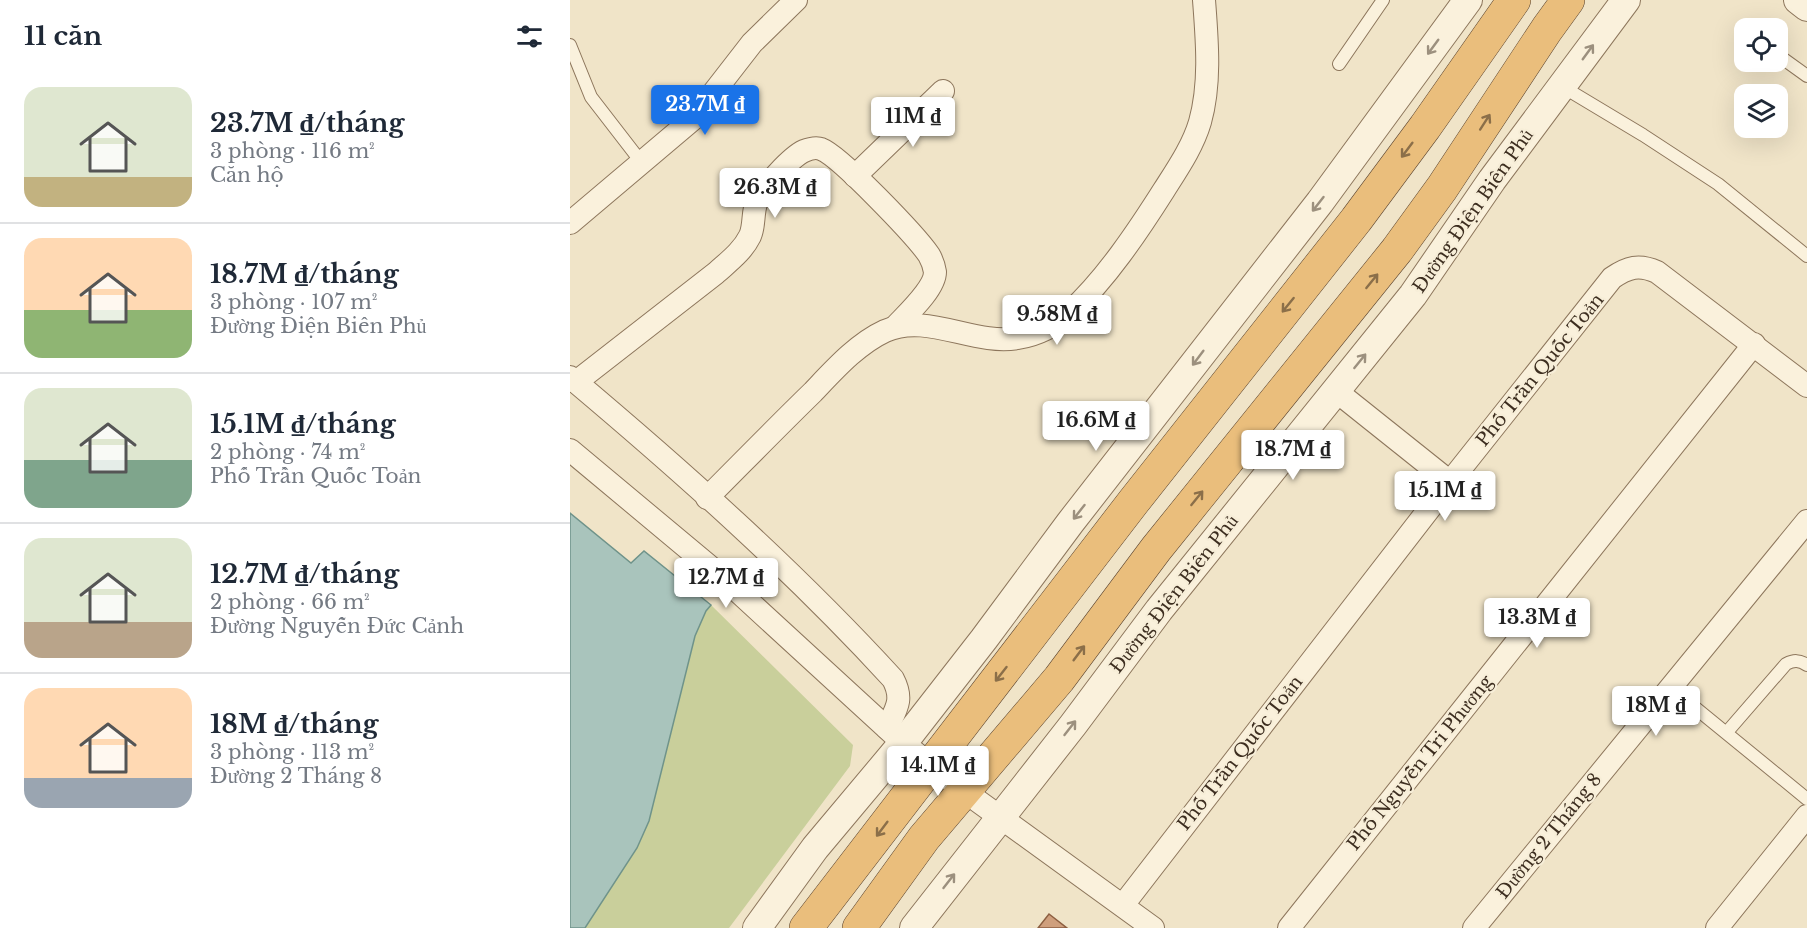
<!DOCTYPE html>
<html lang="vi">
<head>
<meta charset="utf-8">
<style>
	:root { --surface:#fff; --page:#f6f6f7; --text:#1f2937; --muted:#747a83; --line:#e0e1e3; --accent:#1a73e8 }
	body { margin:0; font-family:"Libre Baskerville",serif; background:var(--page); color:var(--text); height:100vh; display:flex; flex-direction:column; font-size:22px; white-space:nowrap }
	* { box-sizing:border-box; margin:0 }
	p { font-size:20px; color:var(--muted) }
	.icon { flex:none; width:33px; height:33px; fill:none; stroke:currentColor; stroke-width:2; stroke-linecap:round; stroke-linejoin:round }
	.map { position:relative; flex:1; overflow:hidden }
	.details { display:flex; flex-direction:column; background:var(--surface); width:570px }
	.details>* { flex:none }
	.buttons { position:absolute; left:1164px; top:18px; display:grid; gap:12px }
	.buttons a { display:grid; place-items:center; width:54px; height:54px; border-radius:12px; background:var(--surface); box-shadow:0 6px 24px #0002; font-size:30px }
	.price { position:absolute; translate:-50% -51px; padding:0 14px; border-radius:6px; background:#fff; color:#222; font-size:20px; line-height:39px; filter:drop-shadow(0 2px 3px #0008) }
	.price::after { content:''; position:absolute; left:50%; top:36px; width:18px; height:14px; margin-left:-9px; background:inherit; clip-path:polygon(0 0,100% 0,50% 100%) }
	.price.on { background:var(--accent); color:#fff }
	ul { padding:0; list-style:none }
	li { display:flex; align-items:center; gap:18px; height:150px; padding:0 24px }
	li+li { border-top:2px solid var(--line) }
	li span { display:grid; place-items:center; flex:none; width:168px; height:120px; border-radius:18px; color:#555 }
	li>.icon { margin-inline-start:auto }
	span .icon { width:72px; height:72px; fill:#fffc; stroke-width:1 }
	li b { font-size:26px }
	h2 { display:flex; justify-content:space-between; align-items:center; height:72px; padding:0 24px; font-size:26px }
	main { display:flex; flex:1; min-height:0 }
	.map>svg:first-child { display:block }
</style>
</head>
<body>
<main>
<section class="details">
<h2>11 căn<svg class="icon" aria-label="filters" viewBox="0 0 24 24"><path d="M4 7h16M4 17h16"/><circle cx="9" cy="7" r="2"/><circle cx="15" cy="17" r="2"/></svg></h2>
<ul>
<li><span style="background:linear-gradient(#dfe7d0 75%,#c2b280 0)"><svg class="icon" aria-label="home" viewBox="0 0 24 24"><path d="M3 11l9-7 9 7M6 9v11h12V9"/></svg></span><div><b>23.7M ₫/tháng</b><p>3 phòng · 116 m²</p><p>Căn hộ</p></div></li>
<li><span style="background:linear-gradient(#ffd9b3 60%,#8fb573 0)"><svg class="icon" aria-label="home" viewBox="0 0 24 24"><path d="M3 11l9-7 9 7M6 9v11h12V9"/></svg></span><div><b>18.7M ₫/tháng</b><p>3 phòng · 107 m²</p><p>Đường Điện Biên Phủ</p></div></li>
<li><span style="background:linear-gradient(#dfe7d0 60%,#7fa58c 0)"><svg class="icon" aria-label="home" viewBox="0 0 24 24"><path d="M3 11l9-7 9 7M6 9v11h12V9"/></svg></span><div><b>15.1M ₫/tháng</b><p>2 phòng · 74 m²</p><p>Phố Trần Quốc Toản</p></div></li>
<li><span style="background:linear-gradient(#dfe7d0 70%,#b9a48a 0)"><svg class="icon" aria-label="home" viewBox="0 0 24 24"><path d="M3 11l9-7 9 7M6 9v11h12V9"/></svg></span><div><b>12.7M ₫/tháng</b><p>2 phòng · 66 m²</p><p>Đường Nguyễn Đức Cảnh</p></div></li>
<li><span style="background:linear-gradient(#ffd9b3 75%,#9aa5b1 0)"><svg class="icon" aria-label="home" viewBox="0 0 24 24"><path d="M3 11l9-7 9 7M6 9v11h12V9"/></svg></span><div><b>18M ₫/tháng</b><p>3 phòng · 113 m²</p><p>Đường 2 Tháng 8</p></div></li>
</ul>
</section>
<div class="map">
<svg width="1237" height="928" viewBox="0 0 1237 928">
	<rect width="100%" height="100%" fill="#f0e4c8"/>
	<polygon fill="#c9cf9b" points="141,605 283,745 280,766 159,928 15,928 67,848 125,636 136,611"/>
	<polygon fill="#a9c4bc" stroke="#6f938a" stroke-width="1.5" points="0,513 61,563 74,551 141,605 136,611 125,636 79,821 67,848 15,928 0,928"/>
	<polygon fill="#cf9f7d" stroke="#8d5f41" stroke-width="1.5" points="479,914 497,928 468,928"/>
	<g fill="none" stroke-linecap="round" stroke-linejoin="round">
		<g stroke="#8d765c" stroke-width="14">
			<g id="service">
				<polyline points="0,45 21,97 72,163"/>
				<polyline points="1208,55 1237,76"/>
				<polyline points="769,64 813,0"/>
				<polyline points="993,87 1073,135 1148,184 1237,256"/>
				<polyline points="1101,688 1237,799"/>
				<path d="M 1157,732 L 1216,664 C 1224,660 1229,660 1237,665"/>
			</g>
		</g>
		<g stroke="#8d765c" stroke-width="24">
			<g id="minor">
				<polyline points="285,176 373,91"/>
				<polyline points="0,223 123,119 182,43 226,0"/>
				<path d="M 0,377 C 113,472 224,571 323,679 C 334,700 326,709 317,728"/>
				<path d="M 6,382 L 146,273 C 158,262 172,252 180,236 C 185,225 182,212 187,201 C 193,188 221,157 234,151 C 239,149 246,147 251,149 C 270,156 346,236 359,255 C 362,260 364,266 365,272 C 365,289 336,315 325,327"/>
				<polyline points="766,391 880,482"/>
				<polyline points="0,450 151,576 333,743 394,791 583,928"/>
				<path d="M 137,498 C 172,463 207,427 243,392 C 264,370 287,344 315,331 C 357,312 404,346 448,338 C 467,335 486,325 500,312 C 536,279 568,231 594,190 C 608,168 623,146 630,122 C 641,83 637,40 634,0"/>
				<path d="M 553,905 L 880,482 L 1042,278 C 1058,267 1069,264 1087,272 L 1237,386"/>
				<polyline points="719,928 1184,344"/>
				<polyline points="904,928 1237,521"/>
				<polyline points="1147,928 1237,816"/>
			</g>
		</g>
		<g stroke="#8d765c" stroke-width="30">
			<g id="tertiary">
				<polyline points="1228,0 1237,7"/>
				<polyline points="187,928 245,848 333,743 414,639 500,523 750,202 898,0"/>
				<polyline points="344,928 503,725 589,610 843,295 922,180 1056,0"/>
			</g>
		</g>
		<g stroke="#5b4430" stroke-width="34">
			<g id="trunk">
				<polyline points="236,928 564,501 786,220 855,127 944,0"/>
				<polyline points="289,928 354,838 489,679 586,549 827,250 872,188 977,29 998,0"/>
			</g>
		</g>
		<use href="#service" stroke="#faf1dc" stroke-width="12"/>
		<use href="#minor" stroke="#faf1dc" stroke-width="22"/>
		<use href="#tertiary" stroke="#faf1dc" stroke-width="28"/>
		<use href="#trunk" stroke="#eabe7c" stroke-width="33"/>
	</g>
	<defs><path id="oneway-shaft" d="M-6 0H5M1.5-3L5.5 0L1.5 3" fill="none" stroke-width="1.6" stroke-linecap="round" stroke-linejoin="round" transform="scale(1.5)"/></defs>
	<g stroke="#9c907e">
		<use href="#oneway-shaft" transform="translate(863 47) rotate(126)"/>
		<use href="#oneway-shaft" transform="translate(1018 52) rotate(-54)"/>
		<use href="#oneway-shaft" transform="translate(748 204) rotate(128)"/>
		<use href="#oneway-shaft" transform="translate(628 358) rotate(127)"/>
		<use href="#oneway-shaft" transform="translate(790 361) rotate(-51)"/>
		<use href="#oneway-shaft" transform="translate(509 512) rotate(128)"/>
		<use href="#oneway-shaft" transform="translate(500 728) rotate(-52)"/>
		<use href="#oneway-shaft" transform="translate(379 881) rotate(-52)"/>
	</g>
	<g stroke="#8b6f49">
		<use href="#oneway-shaft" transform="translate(915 122) rotate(-57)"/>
		<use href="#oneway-shaft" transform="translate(837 150) rotate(127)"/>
		<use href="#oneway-shaft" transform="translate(802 281) rotate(-51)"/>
		<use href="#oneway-shaft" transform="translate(718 305) rotate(129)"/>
		<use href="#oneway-shaft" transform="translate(627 498) rotate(-51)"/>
		<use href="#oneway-shaft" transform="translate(509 653) rotate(-53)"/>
		<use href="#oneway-shaft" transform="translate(431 674) rotate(128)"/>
		<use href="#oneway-shaft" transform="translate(312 829) rotate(127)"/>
	</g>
	<g text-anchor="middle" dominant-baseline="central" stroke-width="4.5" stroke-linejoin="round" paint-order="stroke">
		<g font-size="18" fill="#3d2e20" stroke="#f7eed8">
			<text transform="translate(903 211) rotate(-55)">Đường Điện Biên Phủ</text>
			<text transform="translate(970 370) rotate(-51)">Phố Trần Quốc Toản</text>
			<text transform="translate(604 594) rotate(-52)">Đường Điện Biên Phủ</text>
			<text transform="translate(670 753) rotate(-52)">Phố Trần Quốc Toản</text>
			<text transform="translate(850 763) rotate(-51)">Phố Nguyễn Tri Phương</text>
			<text transform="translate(979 836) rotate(-51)">Đường 2 Tháng 8</text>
		</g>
	</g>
</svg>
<div class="buttons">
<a><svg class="icon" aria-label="locate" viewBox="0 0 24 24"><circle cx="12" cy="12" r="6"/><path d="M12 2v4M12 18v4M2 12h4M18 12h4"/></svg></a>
<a><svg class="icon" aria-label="layers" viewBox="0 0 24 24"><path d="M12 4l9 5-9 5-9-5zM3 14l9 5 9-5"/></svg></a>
</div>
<b class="price on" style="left:135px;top:136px">23.7M ₫</b>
<b class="price" style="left:343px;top:148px">11M ₫</b>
<b class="price" style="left:205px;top:219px">26.3M ₫</b>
<b class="price" style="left:487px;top:346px">9.58M ₫</b>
<b class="price" style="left:526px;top:452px">16.6M ₫</b>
<b class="price" style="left:723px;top:481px">18.7M ₫</b>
<b class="price" style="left:875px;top:522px">15.1M ₫</b>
<b class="price" style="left:156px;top:609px">12.7M ₫</b>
<b class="price" style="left:967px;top:649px">13.3M ₫</b>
<b class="price" style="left:1086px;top:737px">18M ₫</b>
<b class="price" style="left:368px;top:797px">14.1M ₫</b>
</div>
</main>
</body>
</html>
